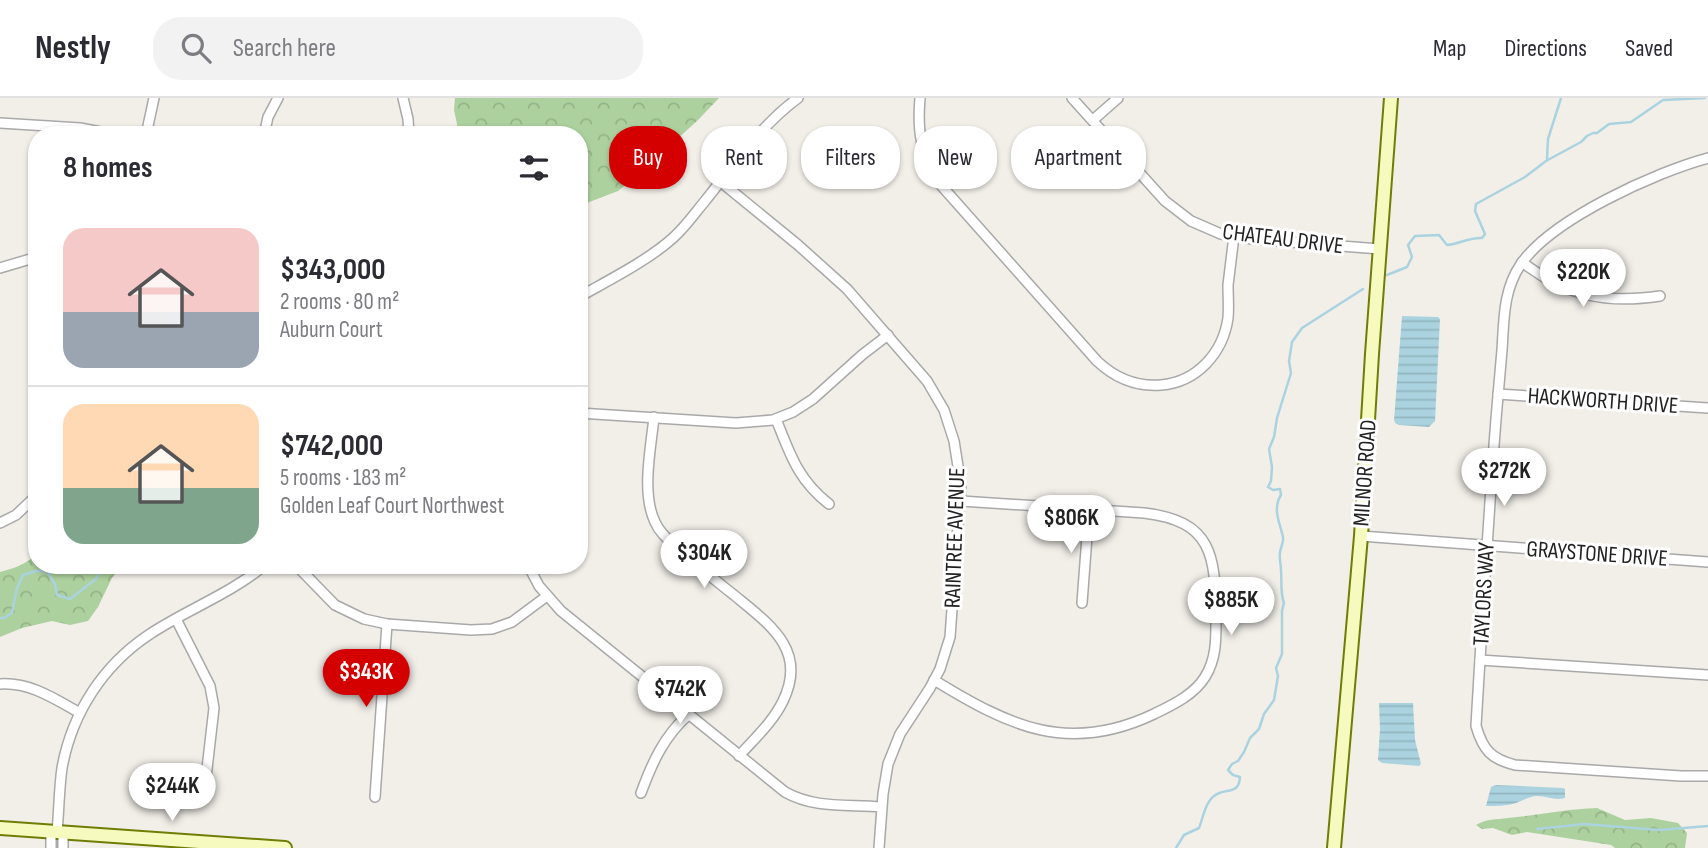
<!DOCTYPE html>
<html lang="en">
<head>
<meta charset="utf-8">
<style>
	:root { --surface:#fff; --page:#f2f2f3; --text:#2b2b33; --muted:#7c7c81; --line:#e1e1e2; --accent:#d40000 }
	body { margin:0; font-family:"Sofia Sans Condensed",sans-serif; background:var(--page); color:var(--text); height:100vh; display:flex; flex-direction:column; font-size:26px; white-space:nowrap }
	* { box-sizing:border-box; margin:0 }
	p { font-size:23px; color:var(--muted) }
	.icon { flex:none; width:38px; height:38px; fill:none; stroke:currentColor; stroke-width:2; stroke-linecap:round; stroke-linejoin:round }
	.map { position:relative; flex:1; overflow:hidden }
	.details { position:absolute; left:28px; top:28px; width:560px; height:448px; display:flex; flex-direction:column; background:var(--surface); border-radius:28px; box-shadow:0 2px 5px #0004 }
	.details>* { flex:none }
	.banner { position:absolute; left:609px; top:28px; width:665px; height:63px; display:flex; gap:14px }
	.price { position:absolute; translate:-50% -60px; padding:0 16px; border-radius:24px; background:#fff; color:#222; font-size:23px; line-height:46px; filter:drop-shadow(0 2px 4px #0008) }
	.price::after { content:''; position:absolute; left:50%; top:42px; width:21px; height:16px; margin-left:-10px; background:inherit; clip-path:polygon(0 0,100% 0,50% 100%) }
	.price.current { background:var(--accent); color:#fff }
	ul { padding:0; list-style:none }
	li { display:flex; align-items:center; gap:21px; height:175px; padding:0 35px }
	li+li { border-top:2px solid var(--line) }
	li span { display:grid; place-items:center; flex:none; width:196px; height:140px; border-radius:21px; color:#555 }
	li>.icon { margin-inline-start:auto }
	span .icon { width:84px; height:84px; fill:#fffc; stroke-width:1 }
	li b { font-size:30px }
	h2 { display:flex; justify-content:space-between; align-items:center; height:84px; padding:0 35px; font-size:30px }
	.tag { padding:0 24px; border-radius:28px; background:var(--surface); box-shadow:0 2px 5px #0004; font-size:24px; line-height:63px }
	.tag.current { background:var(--accent); color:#fff }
	header { display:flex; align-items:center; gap:42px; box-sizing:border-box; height:98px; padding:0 35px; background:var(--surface); border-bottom:2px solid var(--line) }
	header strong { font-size:33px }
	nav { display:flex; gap:38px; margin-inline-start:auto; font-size:24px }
	.search { width:490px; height:63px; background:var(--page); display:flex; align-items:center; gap:18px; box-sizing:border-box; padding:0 24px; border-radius:28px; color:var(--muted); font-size:26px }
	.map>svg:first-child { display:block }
</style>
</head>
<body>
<header>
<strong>Nestly</strong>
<div class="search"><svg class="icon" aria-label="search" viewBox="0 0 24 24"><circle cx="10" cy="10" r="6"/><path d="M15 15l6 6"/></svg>Search here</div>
<nav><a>Map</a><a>Directions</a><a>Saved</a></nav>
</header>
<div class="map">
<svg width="1708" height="750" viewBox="0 0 1708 750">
	<defs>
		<pattern id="forest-crowns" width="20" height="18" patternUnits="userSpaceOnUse" patternTransform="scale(1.75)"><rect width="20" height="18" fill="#add19e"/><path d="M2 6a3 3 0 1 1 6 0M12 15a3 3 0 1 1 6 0" fill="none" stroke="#95b388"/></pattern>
		<pattern id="water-rules" width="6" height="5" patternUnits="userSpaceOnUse" patternTransform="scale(1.75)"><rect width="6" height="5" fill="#aad3df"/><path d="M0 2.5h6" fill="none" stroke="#92b5bf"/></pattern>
	</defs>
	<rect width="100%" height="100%" fill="#f2efe9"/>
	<g fill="url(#forest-crowns)">
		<polygon points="455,0 719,0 698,22 639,76 618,93 579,108 579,37 469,37 458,31 454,12"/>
		<path d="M 37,455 L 37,467 L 122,467 L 112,480 L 98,509 L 88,523 L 70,527 L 52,523 L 22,530 L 0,539 L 0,474 C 14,470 28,466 37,455 Z"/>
		<path d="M 1597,710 L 1625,722 L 1651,720 L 1678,725 L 1687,735 L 1685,750 L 1615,750 L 1611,747 L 1527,734 L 1512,737 L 1493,730 L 1482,731 L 1476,727 C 1488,720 1495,722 1508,720 C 1538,717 1567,711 1597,710 Z"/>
	</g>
	<g fill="url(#water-rules)">
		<polygon points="1402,218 1438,219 1440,221 1435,323 1429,329 1399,327 1395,325 1394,322"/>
		<polygon points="1379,605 1413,605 1415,642 1421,666 1419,668 1382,665 1378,662 1380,631"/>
		<path d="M 1496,687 L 1563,690 L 1565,691 L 1565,700 C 1555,703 1547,698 1537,698 C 1530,698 1522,703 1516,705 C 1507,708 1495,708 1486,708 L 1491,689 Z"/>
	</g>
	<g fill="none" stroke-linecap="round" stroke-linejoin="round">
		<g stroke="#aad3df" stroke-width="2.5">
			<polyline points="1547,61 1548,41 1561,0"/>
			<path d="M 1387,177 L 1407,169 L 1412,159 L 1408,147 L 1415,138 L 1439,137 L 1447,147 C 1459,146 1470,139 1482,140 L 1485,136 L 1475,113 L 1476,106 L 1525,79 L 1546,63 L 1581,44 L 1587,38 L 1593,35 L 1597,35 L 1609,26 L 1631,24 L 1663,2 L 1705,0"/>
			<polyline points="0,520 4,520 12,515 17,490 23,477 36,473 47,473 55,486 57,497 70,501 96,481 103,467"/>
			<polyline points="1537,731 1584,726 1659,732 1708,728"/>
			<path d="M 1176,750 L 1184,737 L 1199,730 C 1203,720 1205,705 1214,698 C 1225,689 1239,698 1240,679 L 1233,677 L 1228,672 L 1232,666 L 1238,663 L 1244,654 L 1250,640 L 1259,631 L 1264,616 L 1274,602 L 1278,578 L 1276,570 L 1282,556 L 1282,513 L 1284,505 C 1280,494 1282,483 1281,472 C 1281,466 1279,461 1280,455 C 1280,450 1284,445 1283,439 C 1280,425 1272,411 1281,397 L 1280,391 L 1273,392 L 1268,389 L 1271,383 L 1272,369 L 1269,351 L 1274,339 L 1277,320 L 1291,275 L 1289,263 L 1292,244 L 1302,230 L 1363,191"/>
		</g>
		<g stroke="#a9a9a9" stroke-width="12">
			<g id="street">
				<polyline points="403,0 408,21 409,37"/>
				<path d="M 920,0 C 917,34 921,56 939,85 L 1097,263 C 1115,280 1135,289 1161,287 C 1197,284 1223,255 1228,220 C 1229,209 1228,198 1228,187 C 1230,171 1232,155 1234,138"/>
				<polyline points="1072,0 1165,103 1191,123 1221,136 1252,141 1380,151"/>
				<polyline points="1093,22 1118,0"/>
				<polyline points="0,25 80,30 116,37"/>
				<polyline points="146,37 154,0"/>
				<polyline points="264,37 268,19 278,0"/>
				<path d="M 1708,60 C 1656,74 1552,121 1521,166 C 1503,192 1504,222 1502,252 C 1500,275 1498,298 1496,321 C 1488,424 1482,526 1476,628 C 1483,652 1491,661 1515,667 L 1681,678 L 1708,678"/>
				<polyline points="721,84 798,147 847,191 927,283 944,312 954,343 961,387 950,539 940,571 930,590 900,636 888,666 883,696 879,750"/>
				<path d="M 1522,164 C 1566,198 1606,206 1660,198"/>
				<polyline points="0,170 37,159"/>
				<path d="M 579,199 C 609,182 649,162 674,139 C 686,128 695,115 705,103 C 734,67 761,27 798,0"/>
				<polyline points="1498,296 1708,310"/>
				<polyline points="579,315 736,325 773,322 793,314 813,301 862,257 888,237"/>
				<path d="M 654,319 C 651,350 641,395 655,424 C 660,436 671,444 680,453 C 698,468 716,483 734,497 C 769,526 808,552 783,603 C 773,624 754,641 739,658"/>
				<path d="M 776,321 C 790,356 798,382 829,406"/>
				<polyline points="0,425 16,417 37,397"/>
				<polyline points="1361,438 1708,464"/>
				<polyline points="296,467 335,507 364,521 387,526 471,532 492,531 512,524 547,498"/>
				<path d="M 528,467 L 539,488 L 561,513 L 785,694 C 815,711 848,706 881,709"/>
				<polyline points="1082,505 1089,412"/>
				<polyline points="176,521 210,588 214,610 205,688"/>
				<polyline points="1480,562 1708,577"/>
				<path d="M 934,582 C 1009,628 1068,657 1154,616 C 1172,607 1194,597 1205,579 C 1217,560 1216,539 1216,517 C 1215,458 1213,423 1144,415 L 961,403"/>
				<path d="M 0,586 C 30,584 55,601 80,615"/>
				<path d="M 641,695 C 652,665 664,638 689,616"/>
				<polyline points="375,699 387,526"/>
				<path d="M 57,734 C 59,713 59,691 62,670 C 72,615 103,567 150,536 C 188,511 230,496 265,467"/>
				<polyline points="51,750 51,734"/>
				<polyline points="63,750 63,734"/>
			</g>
		</g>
		<g stroke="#707d05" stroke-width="16">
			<g id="secondary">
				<polyline points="0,730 285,750"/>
				<polyline points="1334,750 1361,438 1372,256 1391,0"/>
			</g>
		</g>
		<use href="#street" stroke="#fff" stroke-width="9"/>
		<use href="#secondary" stroke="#f7fabf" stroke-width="12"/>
	</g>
	<g text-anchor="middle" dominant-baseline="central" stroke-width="6" stroke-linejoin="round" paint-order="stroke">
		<g font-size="23" fill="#222" stroke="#fff">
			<text transform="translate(1283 141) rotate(7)">CHATEAU DRIVE</text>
			<text transform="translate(1603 303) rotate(4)">HACKWORTH DRIVE</text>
			<text transform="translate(1365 375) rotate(-86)">MILNOR ROAD</text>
			<text transform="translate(955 440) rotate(-88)">RAINTREE AVENUE</text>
			<text transform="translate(1597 456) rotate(4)">GRAYSTONE DRIVE</text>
			<text transform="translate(1484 496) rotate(-87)">TAYLORS WAY</text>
		</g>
	</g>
</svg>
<b class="price" style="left:1583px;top:211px">$220K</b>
<b class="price" style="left:1504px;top:410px">$272K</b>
<b class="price" style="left:1071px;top:457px">$806K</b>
<b class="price" style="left:704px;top:492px">$304K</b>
<b class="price" style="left:1231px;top:539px">$885K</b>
<b class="price current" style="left:366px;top:611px">$343K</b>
<b class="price" style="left:680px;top:628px">$742K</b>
<b class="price" style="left:172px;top:725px">$244K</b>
<div class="banner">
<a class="tag current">Buy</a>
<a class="tag">Rent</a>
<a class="tag">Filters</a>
<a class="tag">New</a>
<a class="tag">Apartment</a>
</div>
<section class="details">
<h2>8 homes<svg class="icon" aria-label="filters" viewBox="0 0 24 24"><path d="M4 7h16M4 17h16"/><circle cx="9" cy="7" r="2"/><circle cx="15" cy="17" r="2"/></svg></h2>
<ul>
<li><span style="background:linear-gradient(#f6c9c9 60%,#9aa5b1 0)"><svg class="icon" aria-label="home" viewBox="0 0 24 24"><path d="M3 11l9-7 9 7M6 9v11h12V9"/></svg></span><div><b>$343,000</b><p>2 rooms · 80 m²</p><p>Auburn Court</p></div></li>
<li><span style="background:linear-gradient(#ffd9b3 60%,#7fa58c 0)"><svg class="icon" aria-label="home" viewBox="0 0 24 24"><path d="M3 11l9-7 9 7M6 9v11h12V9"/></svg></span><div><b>$742,000</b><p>5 rooms · 183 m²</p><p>Golden Leaf Court Northwest</p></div></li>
</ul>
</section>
</div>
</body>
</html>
